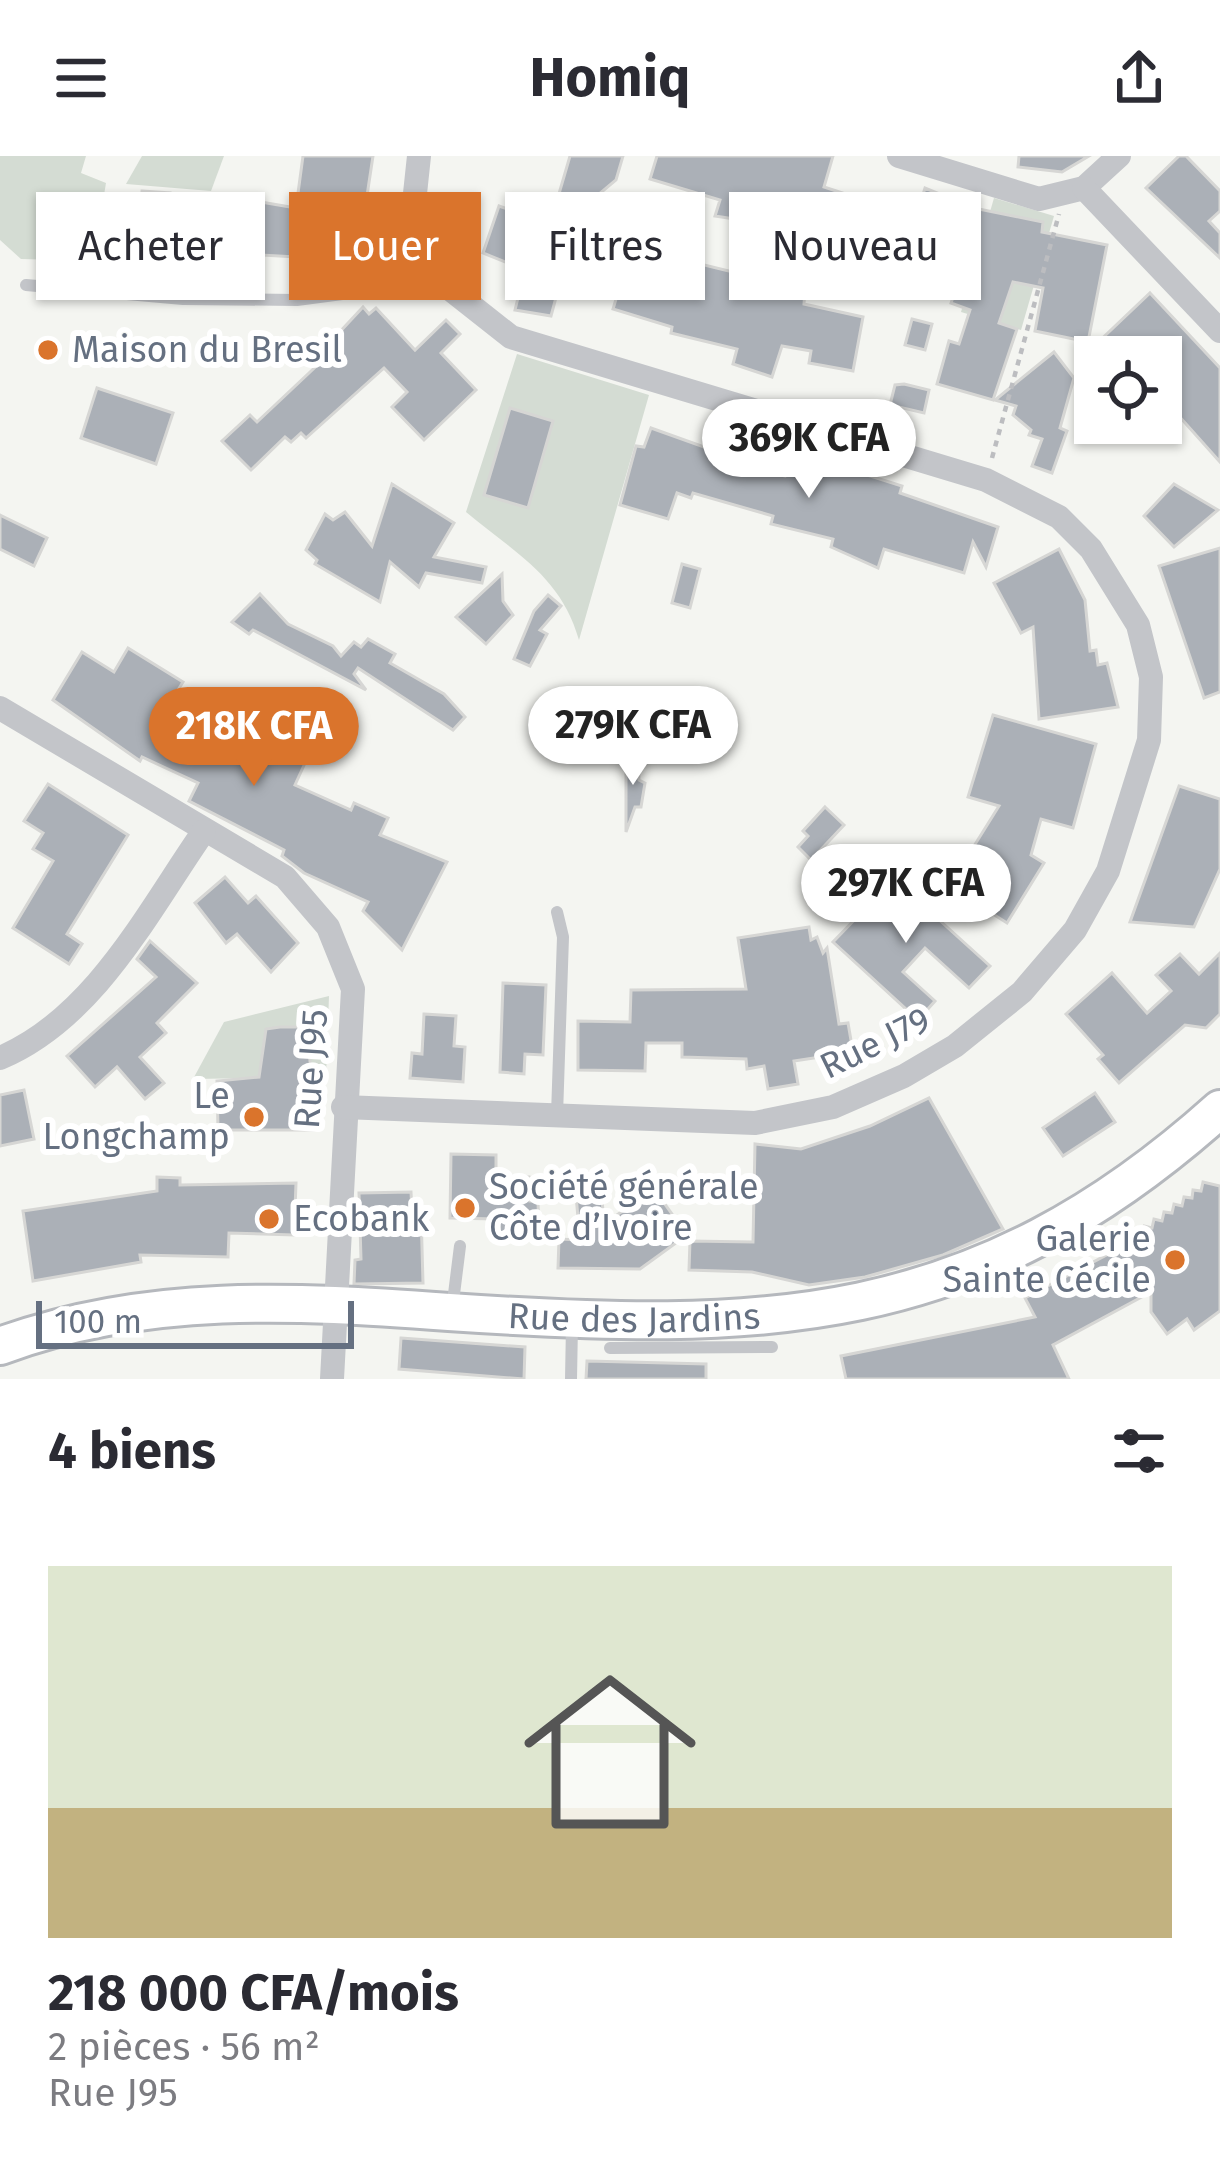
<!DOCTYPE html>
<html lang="fr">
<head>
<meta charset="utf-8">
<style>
	:root { --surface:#fff; --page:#f2f2f3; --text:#2b2b33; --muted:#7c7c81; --accent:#da742c }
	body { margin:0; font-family:"Fira Sans",sans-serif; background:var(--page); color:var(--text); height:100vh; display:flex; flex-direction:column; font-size:45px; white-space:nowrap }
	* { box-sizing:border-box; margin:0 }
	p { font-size:39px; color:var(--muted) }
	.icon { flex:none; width:66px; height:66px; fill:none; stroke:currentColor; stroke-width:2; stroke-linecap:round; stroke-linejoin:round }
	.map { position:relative; height:1223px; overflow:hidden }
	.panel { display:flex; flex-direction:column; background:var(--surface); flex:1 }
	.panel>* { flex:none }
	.banner { position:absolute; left:36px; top:36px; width:1149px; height:108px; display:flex; gap:24px }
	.tools { position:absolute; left:1074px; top:180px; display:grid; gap:24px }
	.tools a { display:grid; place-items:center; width:108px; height:108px; border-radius:0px; background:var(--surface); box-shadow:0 3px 9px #0004; font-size:60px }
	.scale { position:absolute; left:36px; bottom:30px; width:318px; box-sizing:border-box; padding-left:12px; border:6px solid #657081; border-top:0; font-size:33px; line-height:42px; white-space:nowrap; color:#657081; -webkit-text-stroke:9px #fff; paint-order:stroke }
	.price { position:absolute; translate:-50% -102px; padding:0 27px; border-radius:42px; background:#fff; color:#222; font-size:39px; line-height:78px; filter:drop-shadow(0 3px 6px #0008) }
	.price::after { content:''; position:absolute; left:50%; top:72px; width:36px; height:27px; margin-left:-18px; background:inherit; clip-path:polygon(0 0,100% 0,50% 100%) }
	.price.current { background:var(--accent); color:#fff }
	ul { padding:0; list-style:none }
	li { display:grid; align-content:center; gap:24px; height:636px; padding:0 48px }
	li span { display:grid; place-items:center; height:372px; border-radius:0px; color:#555 }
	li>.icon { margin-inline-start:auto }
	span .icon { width:216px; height:216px; fill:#fffc; stroke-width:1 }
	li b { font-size:51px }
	h2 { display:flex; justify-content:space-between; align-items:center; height:144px; padding:0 48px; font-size:51px }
	.chip { padding:0 42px; border-radius:0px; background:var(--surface); box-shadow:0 3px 9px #0004; font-size:42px; line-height:108px }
	.chip.current { background:var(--accent); color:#fff }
	header { display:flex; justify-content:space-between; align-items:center; height:156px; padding:0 48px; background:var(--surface); font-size:54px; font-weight:700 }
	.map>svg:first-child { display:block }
</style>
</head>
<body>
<header><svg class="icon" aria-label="menu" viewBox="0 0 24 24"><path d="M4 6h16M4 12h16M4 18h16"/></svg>Homiq<svg class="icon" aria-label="share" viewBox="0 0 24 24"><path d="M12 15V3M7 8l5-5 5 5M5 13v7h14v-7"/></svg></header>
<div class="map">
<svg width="1220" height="1223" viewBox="0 0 1220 1223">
	<rect width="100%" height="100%" fill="#f4f5f1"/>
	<g fill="#d4dcd3">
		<polygon points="0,0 86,0 81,17 106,27 93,105 21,103 0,84"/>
		<polygon points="142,0 224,0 211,35 126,28"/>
		<polygon points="994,42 1054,60 1021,174 961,156"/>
		<path d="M 517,198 L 649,239 L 579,484 C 561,420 515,397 466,356 Z"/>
		<polygon points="329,840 326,921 193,923 224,866"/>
	</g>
	<g fill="#abb0b7" stroke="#d6d6d4" stroke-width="3">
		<polygon points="303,0 373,0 365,53 377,53 384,116 331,113 331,103 262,99 261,105 211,96 218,51 253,57 255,45 296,52"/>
		<polygon points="570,0 623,0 616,24 586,49 609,57 601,82 584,76 571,125 561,123 551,160 515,154 525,114 483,97 499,50 536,63 540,45 556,48"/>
		<polygon points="657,0 833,0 824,31 916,61 925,32 974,52 1043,66 1042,76 1107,89 1088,186 1035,175 1043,132 1013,126 999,167 1017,173 993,244 937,228 949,185 959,188 970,154 951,147 961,119 903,100 905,94 874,84 866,112 818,96 805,135 804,148 863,161 853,215 809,207 811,195 782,190 772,221 733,208 737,193 671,177 672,171 613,153 625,113 682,130 688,105 737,117 742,104 755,109 768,68 715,60 720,44 650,23"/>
		<polygon points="1019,0 1089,0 1062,16 1018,11"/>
		<polygon points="1179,0 1186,0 1220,35 1220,55 1209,65 1220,77 1220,102 1146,32"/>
		<polygon points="142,35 170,37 164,94 128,90 125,123 105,123 104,70 139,70"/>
		<polygon points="1150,137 1220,212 1220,306 1161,240 1161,201 1100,201 1092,192"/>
		<polygon points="363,151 369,158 376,152 415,194 446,164 460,178 441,197 476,234 424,284 392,251 407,236 384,212 306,282 301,277 291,286 285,281 251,314 222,285 250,259 257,266 327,200 322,195"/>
		<polygon points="912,163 932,168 925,194 905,189"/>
		<polygon points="1054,196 1074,222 1060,272 1067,275 1052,317 1032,310 1042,283 1029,279 1031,274 1013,259 1016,250 995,244"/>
		<polygon points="904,228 929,234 924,257 890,249 895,229"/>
		<polygon points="97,232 173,257 156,308 81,282"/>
		<polygon points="510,252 553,265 528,352 484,339"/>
		<polygon points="651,272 735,302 735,309 785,320 795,286 851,302 848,313 902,330 900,337 998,371 986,411 973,386 964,417 884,393 878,412 831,391 833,383 771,368 773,360 693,337 691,342 677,337 668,363 620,349 636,290 644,291"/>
		<polygon points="392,328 454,367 434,401 486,411 482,427 426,417 419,431 390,406 380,446 315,408 317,404 306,394 325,358 333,364 345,356 372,390"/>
		<polygon points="1174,328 1218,354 1174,391 1144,360"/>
		<polygon points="0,359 47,382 34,410 0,393"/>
		<polygon points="1220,392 1220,536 1204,542 1159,410"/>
		<polygon points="1059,393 1085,444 1090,495 1096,494 1098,509 1107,507 1118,551 1039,563 1033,471 1021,477 994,427"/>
		<polygon points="682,408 700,413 690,452 672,447"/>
		<polygon points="502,418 503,445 513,459 486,488 456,461"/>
		<polygon points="260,438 288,468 333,490 341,500 354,486 361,491 368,483 395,498 390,507 444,538 465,561 453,574 358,512 354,518 366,534 253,474 249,478 232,466"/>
		<polygon points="548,439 561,450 540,474 547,478 530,510 514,503 534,455"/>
		<polygon points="128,492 183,526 171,545 305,607 295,629 351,654 354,647 388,662 380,679 447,706 402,794 363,755 368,746 304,717 282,700 284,694 189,645 198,627 142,601 140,605 53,544 82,496 114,516"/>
		<polygon points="993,559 1096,588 1073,672 1041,663 1031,699 1044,707 1007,767 949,730 999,650 968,641"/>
		<polygon points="626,602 638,602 639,624 645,627 641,651 635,651 626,676"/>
		<polygon points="48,628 128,679 67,778 82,788 69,808 13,772 53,705 33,693 43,677 24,665"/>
		<polygon points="1179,630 1220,643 1220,713 1194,771 1130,766"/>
		<polygon points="825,651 844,669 811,704 798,691 808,680 803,675"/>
		<polygon points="225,721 248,747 256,740 298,787 271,816 237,778 226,787 195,747"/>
		<polygon points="894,723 990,810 969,832 925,792 903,816 935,845 918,864 833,786"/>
		<polygon points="809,771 811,784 817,781 823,797 827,792 839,868 848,867 853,896 794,905 798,928 768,933 764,910 747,913 746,903 682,901 682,887 646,887 645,915 578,914 578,865 630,866 631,834 746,833 738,782"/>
		<polygon points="150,785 197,827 157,867 166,877 140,901 164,927 145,943 117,911 95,931 67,900 156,821 137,803"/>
		<polygon points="1220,797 1220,858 1206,872 1185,869 1119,927 1098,903 1103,899 1066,858 1112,817 1147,857 1171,835 1156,819 1180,798 1199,818"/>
		<polygon points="503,827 546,829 543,899 525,898 524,918 500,916"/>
		<polygon points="424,858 456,860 454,890 465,891 463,926 410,922 412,897 422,898"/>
		<polygon points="280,871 308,871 314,974 218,974 217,925 259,921 266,873"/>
		<polygon points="24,934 34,983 0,990 0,939"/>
		<polygon points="1095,937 1115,966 1063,1000 1043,972"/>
		<polygon points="929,942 1003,1073 943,1099 865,1121 809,1129 752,1116 689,1114 690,1085 753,1086 755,988 801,993 870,970"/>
		<polygon points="451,998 496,999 496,1021 529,1021 530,1045 538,1045 539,1078 497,1079 497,1063 450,1062"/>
		<polygon points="574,1017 600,1017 604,1068 654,1033 687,1079 640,1113 558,1112 559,1083 580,1084"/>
		<polygon points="157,1021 180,1022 180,1029 296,1027 294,1079 229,1077 228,1101 140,1099 141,1106 33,1125 23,1055 157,1035"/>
		<polygon points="1203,1026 1220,1030 1220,1155 1194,1174 1187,1163 1167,1178 1151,1156 1151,1136 1053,1189 1069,1223 846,1223 841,1200 1035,1161 1025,1142 1133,1085 1144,1070 1152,1072 1154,1063 1162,1065 1164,1056 1172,1057 1174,1048 1182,1050 1184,1041 1192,1042 1193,1034 1201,1035"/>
		<polygon points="411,1036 412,1056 421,1056 423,1127 354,1128 355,1104 361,1103 359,1037"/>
		<polygon points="401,1182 525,1191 524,1223 399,1213"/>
		<polygon points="587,1205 706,1208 706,1223 586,1223"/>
	</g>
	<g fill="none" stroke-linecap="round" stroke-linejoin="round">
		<g stroke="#b5b8bd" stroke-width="42">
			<g id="secondary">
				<path id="s1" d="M 0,1190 C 147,1136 295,1145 449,1156 C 763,1177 974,1174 1220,953"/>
			</g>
		</g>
		<polyline stroke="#bcbdc0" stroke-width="4.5" stroke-dasharray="6 6" stroke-linecap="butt" points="992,302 1059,58"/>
		<g stroke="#c3c5c9" stroke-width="12">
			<polyline points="26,129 183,143 297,144 440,125"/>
			<polyline points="557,959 563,781 557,756"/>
			<polyline points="452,1154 460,1090"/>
			<polyline points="610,1192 772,1191"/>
			<polyline points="571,1223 572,1169"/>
		</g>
		<g stroke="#c3c5c9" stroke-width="24">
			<polyline points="899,0 1039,43 1084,32 1119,0"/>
			<polyline points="1084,32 1220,175"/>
			<polyline points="0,552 285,721 328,771 353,833 332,1223"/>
			<path d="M 0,902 C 95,862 148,755 204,675"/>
			<polyline points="343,951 755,967 833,951 904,920 955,890 1022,836 1075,774 1108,715 1149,584 1151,521 1138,469 1091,393 1059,361 986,324 511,181 440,125 414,47 419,0"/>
		</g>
		<use href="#secondary" stroke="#fff" stroke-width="36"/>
	</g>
	<g fill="#da742c" stroke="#fff" stroke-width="4.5">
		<circle cx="48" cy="194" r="12"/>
		<circle cx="254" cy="961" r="12"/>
		<circle cx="465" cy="1052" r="12"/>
		<circle cx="269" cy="1063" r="12"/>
		<circle cx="1175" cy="1104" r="12"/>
	</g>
	<g text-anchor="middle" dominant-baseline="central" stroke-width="12" stroke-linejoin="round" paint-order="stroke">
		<g font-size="36" fill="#657081" stroke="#fff" text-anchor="start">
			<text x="72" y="194">Maison du Bresil</text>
			<text x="230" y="940" text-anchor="end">Le<tspan x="230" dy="41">Longchamp</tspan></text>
			<text x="489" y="1031">Société générale<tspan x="489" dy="41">Côte d’Ivoire</tspan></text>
			<text x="293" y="1063">Ecobank</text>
			<text x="1151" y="1083" text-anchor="end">Galerie<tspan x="1151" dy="41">Sainte Cécile</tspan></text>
		</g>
		<g font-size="36" fill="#657081" stroke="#fff">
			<text transform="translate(875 887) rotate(-26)">Rue J79</text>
			<text transform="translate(311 913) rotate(-86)">Rue J95</text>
			<text stroke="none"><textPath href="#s1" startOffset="639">Rue des Jardins</textPath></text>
		</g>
	</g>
</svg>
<div class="tools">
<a><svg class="icon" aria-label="locate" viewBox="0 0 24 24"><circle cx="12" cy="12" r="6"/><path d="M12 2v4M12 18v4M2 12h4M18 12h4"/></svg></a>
</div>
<div class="scale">100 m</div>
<b class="price" style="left:809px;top:345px">369K CFA</b>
<b class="price" style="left:633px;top:632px">279K CFA</b>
<b class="price current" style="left:254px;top:633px">218K CFA</b>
<b class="price" style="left:906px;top:790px">297K CFA</b>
<div class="banner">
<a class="chip">Acheter</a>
<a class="chip current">Louer</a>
<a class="chip">Filtres</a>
<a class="chip">Nouveau</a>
</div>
</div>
<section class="panel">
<h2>4 biens<svg class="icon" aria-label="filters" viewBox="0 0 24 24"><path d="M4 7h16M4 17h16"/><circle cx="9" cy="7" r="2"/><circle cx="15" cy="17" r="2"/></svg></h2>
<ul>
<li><span style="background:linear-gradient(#dfe7d0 65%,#c2b280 0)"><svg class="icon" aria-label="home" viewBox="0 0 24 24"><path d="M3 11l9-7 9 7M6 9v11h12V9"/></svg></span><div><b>218 000 CFA/mois</b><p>2 pièces · 56 m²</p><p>Rue J95</p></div></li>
</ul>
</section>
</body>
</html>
